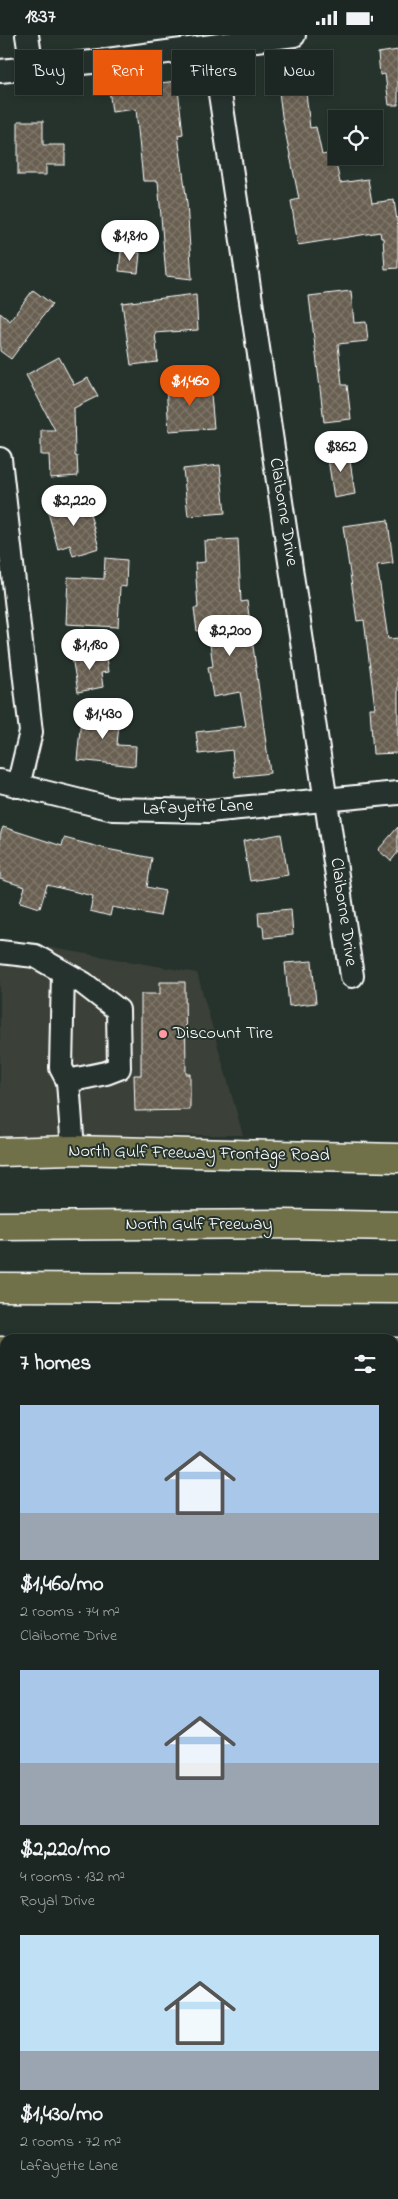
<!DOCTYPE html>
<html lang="en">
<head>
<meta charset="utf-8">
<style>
	:root { --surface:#1c2622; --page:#29322f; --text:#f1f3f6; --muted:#a0a5a5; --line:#3a4340; --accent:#ea580c }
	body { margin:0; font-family:"Indie Flower",sans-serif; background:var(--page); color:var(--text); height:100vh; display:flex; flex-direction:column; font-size:19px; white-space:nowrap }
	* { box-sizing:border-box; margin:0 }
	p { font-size:16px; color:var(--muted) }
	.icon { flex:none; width:28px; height:28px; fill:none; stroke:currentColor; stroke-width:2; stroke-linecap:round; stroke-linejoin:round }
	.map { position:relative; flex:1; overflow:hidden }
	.side { position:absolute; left:0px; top:1299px; width:399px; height:866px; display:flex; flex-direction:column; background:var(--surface); border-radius:15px 15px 0 0; box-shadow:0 2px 8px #0003,0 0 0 1px var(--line) }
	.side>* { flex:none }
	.banner { position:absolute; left:15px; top:15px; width:369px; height:45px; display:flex; gap:10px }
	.fabs { position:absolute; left:328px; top:75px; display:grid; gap:10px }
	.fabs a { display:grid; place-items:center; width:55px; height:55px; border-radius:0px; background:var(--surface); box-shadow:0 2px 8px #0003,0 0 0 1px var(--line); font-size:25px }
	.price { position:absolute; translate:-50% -42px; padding:0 11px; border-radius:18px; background:#fff; color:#222; font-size:16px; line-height:32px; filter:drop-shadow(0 1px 2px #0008) }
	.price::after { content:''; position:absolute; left:50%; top:30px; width:15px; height:11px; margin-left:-8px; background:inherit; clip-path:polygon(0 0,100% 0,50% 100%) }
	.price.current { background:var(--accent); color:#fff }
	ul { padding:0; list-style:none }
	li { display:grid; align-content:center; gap:10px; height:265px; padding:0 20px }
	li span { display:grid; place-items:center; height:155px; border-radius:0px; color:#555 }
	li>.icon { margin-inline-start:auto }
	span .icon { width:90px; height:90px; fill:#fffc; stroke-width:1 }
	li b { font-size:21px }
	h2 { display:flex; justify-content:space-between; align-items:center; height:60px; padding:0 20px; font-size:21px }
	.chip { padding:0 18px; border-radius:0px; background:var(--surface); box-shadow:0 2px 8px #0003,0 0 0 1px var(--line); font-size:18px; line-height:45px }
	.chip.current { background:var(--accent); color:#fff }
	.status { display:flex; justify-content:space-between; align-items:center; height:35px; padding:0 25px; background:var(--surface); direction:ltr }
	.status svg { height:14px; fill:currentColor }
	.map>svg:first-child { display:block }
</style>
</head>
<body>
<div class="status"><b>18:37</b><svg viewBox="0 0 49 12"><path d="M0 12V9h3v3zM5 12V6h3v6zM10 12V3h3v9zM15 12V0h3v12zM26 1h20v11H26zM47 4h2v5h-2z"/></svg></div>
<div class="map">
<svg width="398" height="2164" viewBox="0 0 398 2164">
	<defs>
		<pattern id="building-cross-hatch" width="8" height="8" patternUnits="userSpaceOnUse" patternTransform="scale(1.25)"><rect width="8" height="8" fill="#685f51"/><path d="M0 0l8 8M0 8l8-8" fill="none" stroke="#7f776b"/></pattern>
	</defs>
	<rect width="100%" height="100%" fill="#26332d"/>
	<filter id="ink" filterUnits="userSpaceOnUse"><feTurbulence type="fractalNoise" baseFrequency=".02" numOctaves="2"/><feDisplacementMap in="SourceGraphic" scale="10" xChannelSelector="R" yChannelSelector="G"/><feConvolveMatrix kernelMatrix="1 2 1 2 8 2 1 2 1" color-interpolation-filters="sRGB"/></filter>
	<g filter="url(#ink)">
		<g fill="#3a4038">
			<polygon points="0,904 197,938 243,1100 0,1101"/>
			<polygon points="0,1338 5,1338 5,1706 0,1707"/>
			<polygon points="394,1527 398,1527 398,1734 394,1721"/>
		</g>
		<g fill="url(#building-cross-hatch)" stroke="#fff">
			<polygon points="398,15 398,70 389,70 385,39 380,40 378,18"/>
			<polygon points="326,27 328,46 305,49 310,93 316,92 322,120 334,118 340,148 368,144 372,168 394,165 398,193 398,233 385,234 383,203 381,203 380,197 298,210 291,166 299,164 282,81 276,33"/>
			<polygon points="177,46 183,99 178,100 187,168 192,244 166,241 158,146 143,146 136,74 112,77 109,54"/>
			<polygon points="18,86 43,86 43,110 65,110 65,130 46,130 46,140 18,140"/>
			<polygon points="121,216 140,218 138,238 119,236"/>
			<polygon points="33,255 52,269 11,324 0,316 0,278 10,286"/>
			<polygon points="351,256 354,288 366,287 368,306 338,309 342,350 347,350 351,384 324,387 309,261"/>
			<polygon points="196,259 198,295 155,298 158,327 131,330 122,268"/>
			<polygon points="59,322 74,350 88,343 98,361 74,373 75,421 77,421 78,441 50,443 49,420 41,420 41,395 55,395 26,340"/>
			<polygon points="210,348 214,393 169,396 166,351"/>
			<polygon points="348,413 355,459 334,463 327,417"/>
			<polygon points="220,430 225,478 188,481 183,434"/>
			<polygon points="86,463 99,513 73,521 70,510 58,514 47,473"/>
			<polygon points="388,485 393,528 377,530 388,604 398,603 398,718 373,719 370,673 375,673 364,585 357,586 343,491"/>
			<polygon points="238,504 241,567 247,566 270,738 235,742 232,715 199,719 196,697 246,691 240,657 213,662 208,632 213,631 208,594 197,596 194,573 198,573 195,528 205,527 204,506"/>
			<polygon points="105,523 127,525 126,552 120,551 118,592 66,589 68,542 104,544"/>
			<polygon points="105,616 108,637 101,638 103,652 78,657 72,622"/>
			<polygon points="82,674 120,678 117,710 136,711 135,731 77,725"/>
			<polygon points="3,792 62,811 64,803 107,814 152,823 147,852 165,856 160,881 112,872 110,881 90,876 93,861 47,850 40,873 20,867 25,852 0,844 0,800"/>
			<polygon points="398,792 398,817 391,826 378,815"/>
			<polygon points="281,799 288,840 250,846 243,806"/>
			<polygon points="291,874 293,900 264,903 263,891 259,891 258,877"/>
			<polygon points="312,926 316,968 289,971 285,928"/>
			<polygon points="160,947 185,947 186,1039 190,1039 190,1075 135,1076 134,1040 141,1040 141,959 160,959"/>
		</g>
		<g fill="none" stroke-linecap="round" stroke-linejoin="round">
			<g stroke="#fff" stroke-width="26">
				<g id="minor">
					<polyline points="27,0 32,33"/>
					<polyline points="213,12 352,941"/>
					<polyline points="0,36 92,27 294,0"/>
					<polyline points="0,424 31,697 18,751"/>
					<polyline points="0,746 113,774 208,776 398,758"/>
					<polyline points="0,917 35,921 83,948 118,975 119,1033 106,1038 68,1046 73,1115"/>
					<polyline points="63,937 61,1033 68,1046"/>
					<polyline points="0,1372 5,1372"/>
					<polyline points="394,1377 398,1376"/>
					<polyline points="0,1507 5,1507"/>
					<polyline points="394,1578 398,1578"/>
					<polyline points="394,1595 398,1617"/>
					<polyline points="0,1736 5,1736"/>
					<polyline points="394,1897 398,1918"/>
					<polyline points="0,1939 5,1939"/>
					<polyline points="0,2000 5,2003"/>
					<polyline points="394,2122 398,2119"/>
					<polyline points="139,2164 141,2160"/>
				</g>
			</g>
			<g stroke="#fff" stroke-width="31">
				<g id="major">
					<polyline points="0,1117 73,1115 398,1123"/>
					<polyline points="0,1316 5,1316"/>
					<polyline points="394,1317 398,1317"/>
				</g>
			</g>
			<g stroke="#fff" stroke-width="31">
				<g id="highway">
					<polyline points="0,1191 283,1189 398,1191"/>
					<polyline points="0,1252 398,1254"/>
				</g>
			</g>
			<use href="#minor" stroke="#26332d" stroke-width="22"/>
			<use href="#major" stroke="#70704a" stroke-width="28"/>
			<use href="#highway" stroke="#70704a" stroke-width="28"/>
		</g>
	</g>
	<circle fill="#ff9aa2" stroke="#26332d" stroke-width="2" cx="163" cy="999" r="5"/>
	<g text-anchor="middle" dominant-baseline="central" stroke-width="4" stroke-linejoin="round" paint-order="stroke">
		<g font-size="18" fill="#fff" stroke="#26332d">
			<text transform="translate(283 477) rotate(81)">Claiborne Drive</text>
			<text transform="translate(198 773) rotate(-2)">Lafayette Lane</text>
			<text transform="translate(343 877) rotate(82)">Claiborne Drive</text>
			<text transform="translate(199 1119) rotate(1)">North Gulf Freeway Frontage Road</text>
			<text x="199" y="1190">North Gulf Freeway</text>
		</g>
		<g font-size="18" fill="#fff" stroke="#26332d" text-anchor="start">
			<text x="173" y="999">Discount Tire</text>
		</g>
	</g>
</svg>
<div class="fabs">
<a><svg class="icon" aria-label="locate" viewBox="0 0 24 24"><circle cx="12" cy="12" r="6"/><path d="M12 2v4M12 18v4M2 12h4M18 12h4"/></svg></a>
</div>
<b class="price" style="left:130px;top:227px">$1,810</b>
<b class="price current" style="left:190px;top:372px">$1,460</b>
<b class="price" style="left:341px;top:438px">$862</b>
<b class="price" style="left:74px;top:492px">$2,220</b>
<b class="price" style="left:230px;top:622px">$2,200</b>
<b class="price" style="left:90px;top:636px">$1,180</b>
<b class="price" style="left:103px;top:705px">$1,430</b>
<div class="banner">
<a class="chip">Buy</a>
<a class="chip current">Rent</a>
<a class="chip">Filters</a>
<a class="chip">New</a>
</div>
<section class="side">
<h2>7 homes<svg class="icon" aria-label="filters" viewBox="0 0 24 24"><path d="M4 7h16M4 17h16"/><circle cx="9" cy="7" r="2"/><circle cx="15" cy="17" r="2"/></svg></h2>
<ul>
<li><span style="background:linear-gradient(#a9c7e8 70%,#9aa5b1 0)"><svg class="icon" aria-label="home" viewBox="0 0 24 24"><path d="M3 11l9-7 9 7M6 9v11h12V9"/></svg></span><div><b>$1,460/mo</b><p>2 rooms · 74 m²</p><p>Claiborne Drive</p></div></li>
<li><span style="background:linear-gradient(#a9c7e8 60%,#9aa5b1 0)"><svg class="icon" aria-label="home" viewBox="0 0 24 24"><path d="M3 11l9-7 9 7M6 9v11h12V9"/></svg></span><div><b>$2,220/mo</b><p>4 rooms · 132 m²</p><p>Royal Drive</p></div></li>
<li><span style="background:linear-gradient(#bfe0f5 75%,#9aa5b1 0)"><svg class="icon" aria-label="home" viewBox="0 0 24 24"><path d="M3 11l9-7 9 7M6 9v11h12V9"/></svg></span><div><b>$1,430/mo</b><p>2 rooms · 72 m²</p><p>Lafayette Lane</p></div></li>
</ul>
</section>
</div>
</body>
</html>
